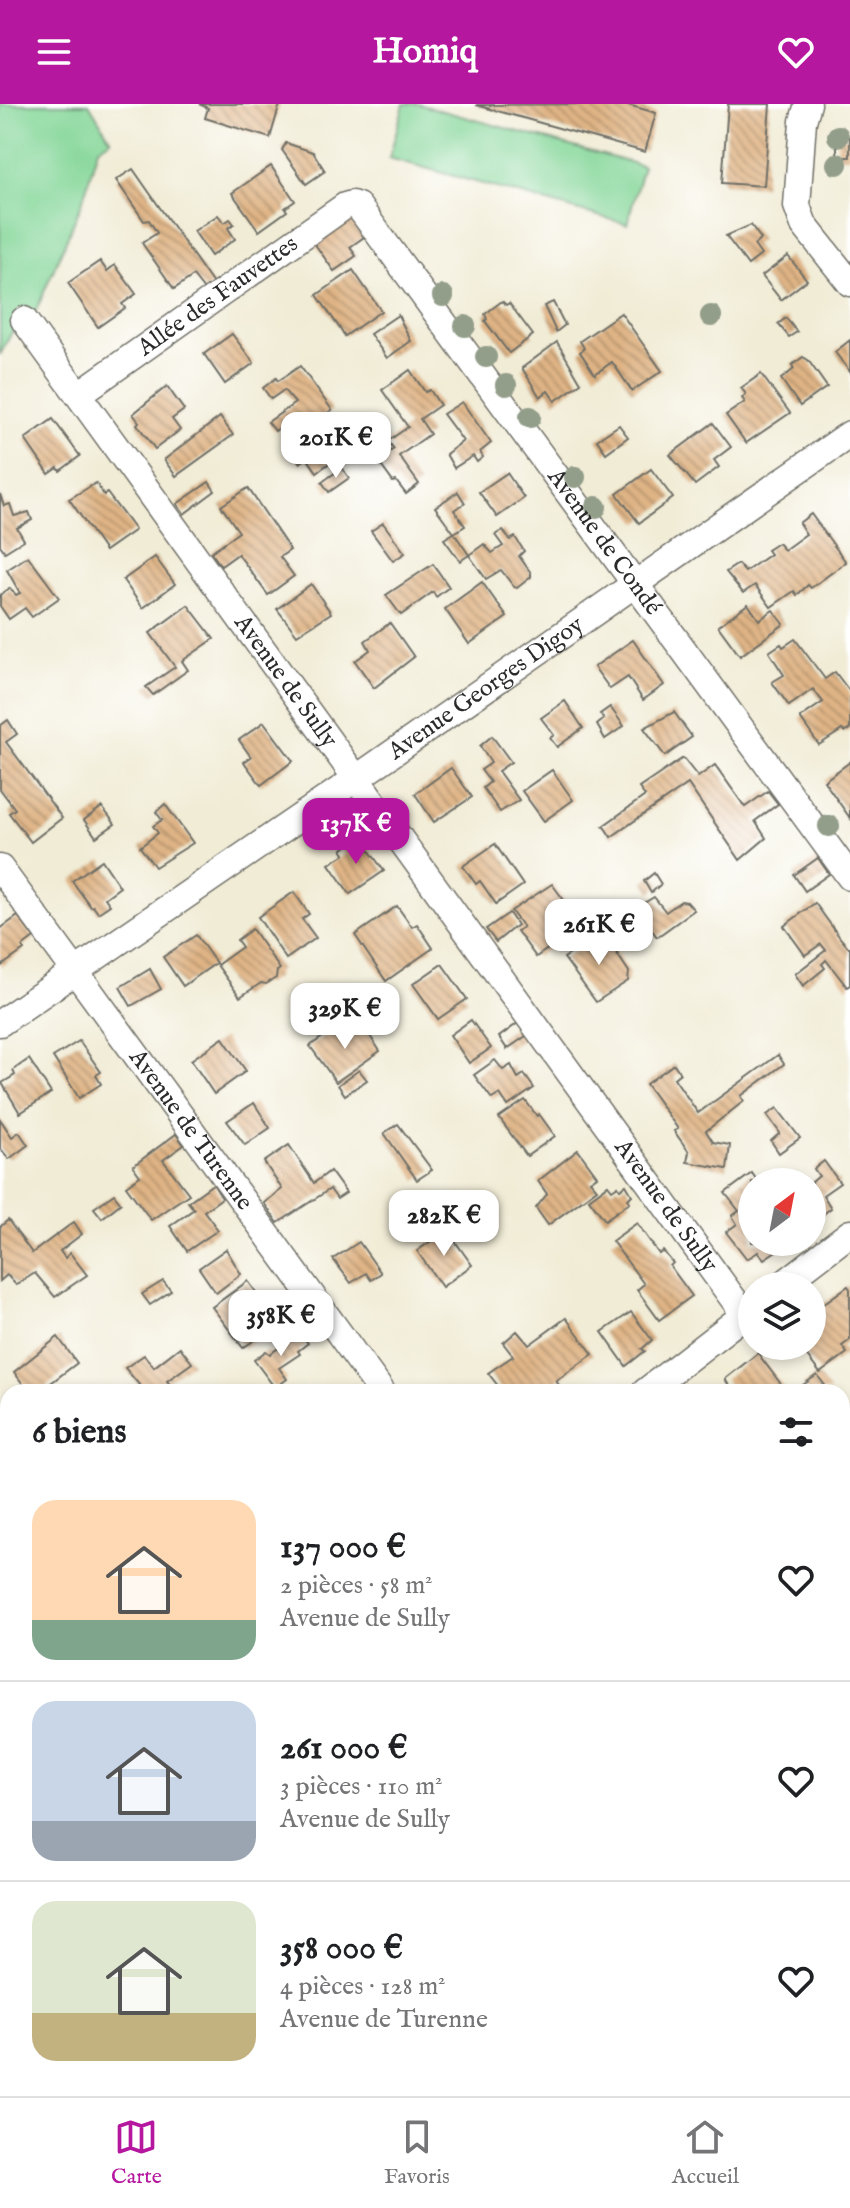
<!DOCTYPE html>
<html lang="fr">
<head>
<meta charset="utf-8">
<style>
	:root { --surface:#fff; --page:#f2f2f2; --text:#202124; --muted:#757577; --line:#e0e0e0; --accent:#b5179e }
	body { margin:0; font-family:"IM FELL English",serif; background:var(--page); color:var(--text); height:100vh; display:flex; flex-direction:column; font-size:30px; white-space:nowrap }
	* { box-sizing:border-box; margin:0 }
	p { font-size:26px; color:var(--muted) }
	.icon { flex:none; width:44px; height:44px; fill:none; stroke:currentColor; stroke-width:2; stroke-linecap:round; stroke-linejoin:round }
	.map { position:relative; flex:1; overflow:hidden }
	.details { position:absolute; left:0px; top:1280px; width:850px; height:712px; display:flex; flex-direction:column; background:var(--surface); border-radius:24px 24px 0 0; box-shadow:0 4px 12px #0003 }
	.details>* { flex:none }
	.needle { width:52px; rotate:32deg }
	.fabs { position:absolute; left:738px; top:1064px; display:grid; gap:16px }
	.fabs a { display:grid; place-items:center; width:88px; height:88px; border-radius:50%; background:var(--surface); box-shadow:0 4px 12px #0003; font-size:40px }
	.price { position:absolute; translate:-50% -68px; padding:0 18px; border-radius:16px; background:#fff; color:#222; font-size:26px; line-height:52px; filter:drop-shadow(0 2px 4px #0008) }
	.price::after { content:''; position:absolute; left:50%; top:48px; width:24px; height:18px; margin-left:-12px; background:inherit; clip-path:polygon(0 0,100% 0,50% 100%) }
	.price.current { background:var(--accent); color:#fff }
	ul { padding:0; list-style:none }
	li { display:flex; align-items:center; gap:24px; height:200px; padding:0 32px }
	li+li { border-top:2px solid var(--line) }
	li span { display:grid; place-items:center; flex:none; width:224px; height:160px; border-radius:24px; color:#555 }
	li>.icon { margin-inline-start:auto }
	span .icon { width:96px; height:96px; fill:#fffc; stroke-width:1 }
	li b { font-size:34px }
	h2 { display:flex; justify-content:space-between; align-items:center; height:96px; padding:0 32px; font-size:34px }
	header { display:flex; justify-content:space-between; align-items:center; height:104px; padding:0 32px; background:var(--accent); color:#fff; font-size:36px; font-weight:700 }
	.menu { display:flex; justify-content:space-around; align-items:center; height:112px; border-top:2px solid var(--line); background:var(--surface); font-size:22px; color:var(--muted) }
	.menu a { display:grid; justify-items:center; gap:4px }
	.menu .current { color:var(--accent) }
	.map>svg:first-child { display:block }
</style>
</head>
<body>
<header><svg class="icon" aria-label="menu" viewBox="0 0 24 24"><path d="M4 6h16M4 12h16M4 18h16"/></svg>Homiq<svg class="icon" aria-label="heart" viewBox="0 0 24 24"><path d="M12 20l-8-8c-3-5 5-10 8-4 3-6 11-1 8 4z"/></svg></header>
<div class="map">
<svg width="850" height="1992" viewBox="0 0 850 1992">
	<defs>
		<pattern id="building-back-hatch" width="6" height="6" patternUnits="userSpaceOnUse" patternTransform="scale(2)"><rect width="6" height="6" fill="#dfb485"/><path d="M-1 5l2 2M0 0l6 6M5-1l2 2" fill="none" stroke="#b5936d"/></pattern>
	</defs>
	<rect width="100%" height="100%" fill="#fff"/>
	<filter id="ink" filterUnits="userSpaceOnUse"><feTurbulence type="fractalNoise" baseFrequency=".0125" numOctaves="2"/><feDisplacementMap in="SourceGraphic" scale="16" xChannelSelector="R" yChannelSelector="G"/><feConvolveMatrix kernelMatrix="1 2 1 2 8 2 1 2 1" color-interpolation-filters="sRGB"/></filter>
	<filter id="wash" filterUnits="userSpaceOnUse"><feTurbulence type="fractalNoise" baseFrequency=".006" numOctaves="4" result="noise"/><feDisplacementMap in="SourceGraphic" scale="32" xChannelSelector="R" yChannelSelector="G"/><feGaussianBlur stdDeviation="1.8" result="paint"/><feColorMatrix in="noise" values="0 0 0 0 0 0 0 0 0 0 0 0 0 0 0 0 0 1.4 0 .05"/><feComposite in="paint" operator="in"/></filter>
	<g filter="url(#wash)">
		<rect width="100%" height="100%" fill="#f1ecd6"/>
		<g fill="#84d698" stroke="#588062" stroke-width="2">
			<polygon points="0,0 89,0 111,36 98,44 82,99 36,207 12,228 0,251"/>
			<polygon points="404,0 418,0 643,62 627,120 389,54"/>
		</g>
		<g id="blocks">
			<g fill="url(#building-back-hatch)">
				<polygon points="199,0 280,0 270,34 205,14 208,4"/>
				<polygon points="625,0 656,9 645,48 476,1"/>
				<polygon points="728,0 770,0 764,82 722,79"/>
				<polygon points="837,32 850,33 850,53 837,53"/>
				<polygon points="286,39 313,48 325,67 306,80 282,46"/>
				<polygon points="271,62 295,97 285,104 287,107 259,127 232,89"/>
				<polygon points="133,65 213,180 204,186 193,172 174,185 142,139 157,129 149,116 144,117 116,76"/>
				<polygon points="218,111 224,119 230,115 234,120 228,124 235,135 211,152 194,127"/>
				<polygon points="350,113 364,133 350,143 356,152 334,167 314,139"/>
				<polygon points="751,121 761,135 754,141 761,151 748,161 726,132"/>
				<polygon points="788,152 807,176 781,196 762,172"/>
				<polygon points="100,157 107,167 115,161 136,190 122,200 125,204 98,223 68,179"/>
				<polygon points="353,166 381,207 345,232 317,191"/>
				<polygon points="502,197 506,201 509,199 533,231 509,249 485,217 487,215 485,210"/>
				<polygon points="553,198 565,221 556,228 544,202"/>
				<polygon points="621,209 662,267 632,287 612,258 595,270 580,248 584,244 580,237"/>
				<polygon points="398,211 411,237 387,254 370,230"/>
				<polygon points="786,214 797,228 789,233 778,220"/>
				<polygon points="232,230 254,259 225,280 204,250"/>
				<polygon points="850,236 850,268 835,248"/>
				<polygon points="557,238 581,279 555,297 548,287 540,293 522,264"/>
				<polygon points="803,253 808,256 827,283 800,302 781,275 794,265 792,261"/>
				<polygon points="300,262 332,306 294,333 285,320 275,327 268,318 295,299 284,286 271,295 263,284 276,274 278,277"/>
				<polygon points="410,266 425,288 430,286 440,301 420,315 430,330 399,352 419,380 406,390 396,377 393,378 377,356 394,345 388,337 408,323 382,286"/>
				<polygon points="761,270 790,309 746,339 726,311 745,298 742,294 746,290 741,284"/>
				<polygon points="167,282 184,306 172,315 180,326 155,345 137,320 139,318 133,310"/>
				<polygon points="462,298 491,339 480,348 483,353 477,358 473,352 454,364 446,350 463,337 443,310"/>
				<polygon points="220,313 233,331 176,372 164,356"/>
				<polygon points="53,315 80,352 60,367 58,364 49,370 25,335"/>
				<polygon points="713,319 731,343 714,356 719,363 695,381 670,351"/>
				<polygon points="619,321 628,333 606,349 597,336"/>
				<polygon points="311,334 319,347 326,342 335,355 317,368 307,354 300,359 291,347"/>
				<polygon points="342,364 349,374 329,388 322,378"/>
				<polygon points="651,365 673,394 639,419 617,390"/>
				<polygon points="507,369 524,394 497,413 479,388"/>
				<polygon points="209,378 215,387 184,410 177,400"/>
				<polygon points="96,379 104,391 107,389 135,426 105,447 69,395"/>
				<polygon points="248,384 290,446 280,453 294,472 268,491 238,450 221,462 211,448 239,428 221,402"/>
				<polygon points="458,388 465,399 454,406 465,422 454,429 435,403"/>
				<polygon points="0,390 4,402 10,400 14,412 29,408 32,416 17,424 24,436 5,448 0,441"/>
				<polygon points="811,410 846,458 811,484 808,481 797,491 794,487 771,503 755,481 743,489 726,468 738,460 745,468 770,450 767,446 778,439 784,446 806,430 799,419"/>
				<polygon points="383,419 405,449 393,457 371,427"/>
				<polygon points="503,426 510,436 515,433 524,447 519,452 531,469 531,473 517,484 514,483 501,466 486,475 469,451 484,440 492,449 503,442 495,431"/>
				<polygon points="454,429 469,451 460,457 444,435"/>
				<polygon points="28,452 59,494 32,513 25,504 9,515 0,502 0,491 10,484 16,491 20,489 7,466"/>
				<polygon points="155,453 175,480 143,504 123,476"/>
				<polygon points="433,460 449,483 436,493 433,488 401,511 386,491"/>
				<polygon points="482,478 507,513 469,540 445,505"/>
				<polygon points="311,480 331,509 297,531 277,505"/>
				<polygon points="748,500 759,516 773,506 784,520 740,552 718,522"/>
				<polygon points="188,501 214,535 182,557 188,566 153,591 146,583 175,563 150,529"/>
				<polygon points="390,519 414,553 374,584 355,557 370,546 365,537"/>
				<polygon points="795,535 825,575 835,568 850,588 850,625 845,628 842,626 819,641 800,614 823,598 813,585 789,602 772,578 784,571 769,548 781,540 783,543"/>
				<polygon points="633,536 664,581 643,596 628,573 610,585 594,563"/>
				<polygon points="565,597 583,624 557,643 550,634 554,631 541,614"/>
				<polygon points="610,603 624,622 605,635 597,621 604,615 600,610"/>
				<polygon points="674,608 692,633 665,652 644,624"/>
				<polygon points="8,616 17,630 6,638 62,714 31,738 9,709 15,705 0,685 0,622"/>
				<polygon points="264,618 293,657 261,681 244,658 251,653 239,636"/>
				<polygon points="492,632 511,658 498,667 519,696 500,708 483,684 490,678 481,666 491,659 480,642"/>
				<polygon points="683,654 698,673 715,661 745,703 768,687 778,700 755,717 766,734 740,756 688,680 611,733 605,724 603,722 645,692 639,684"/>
				<polygon points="850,658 850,714 824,677"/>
				<polygon points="451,664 472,693 434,718 415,690"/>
				<polygon points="552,666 573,696 544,717 522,687"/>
				<polygon points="165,700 193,739 155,763 140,743 158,729 153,722 162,716 156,708"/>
				<polygon points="102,703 115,720 96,733 84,716"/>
				<polygon points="359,732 384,767 350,790 329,760 345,750 342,746"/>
				<polygon points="495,740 523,781 496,800 480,777 476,780 463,762"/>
				<polygon points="818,754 829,770 805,787 794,771"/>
				<polygon points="102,756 120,783 105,794 110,801 98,809 93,802 91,803 72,777"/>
				<polygon points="654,769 661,780 651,789 644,777"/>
				<polygon points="552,780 575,811 574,821 566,826 569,830 536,853 517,827 523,823 511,807"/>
				<polygon points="294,788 309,810 302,815 316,834 286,855 258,813"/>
				<polygon points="654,793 666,808 681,797 687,798 694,806 657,833 636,804"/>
				<polygon points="815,799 841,835 848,843 850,843 850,881 847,883 826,856 822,860 825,864 803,882 795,870 826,846 821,840 805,851 784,822"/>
				<polygon points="397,802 412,823 417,820 433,844 386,877 355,831"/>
				<polygon points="509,809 517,821 496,838 486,825"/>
				<polygon points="18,812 34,834 22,843 24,846 0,863 0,825"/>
				<polygon points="252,825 280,865 277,867 276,874 266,880 261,879 240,893 217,861 242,843 237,836"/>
				<polygon points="603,828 629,868 628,877 596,898 564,854"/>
				<polygon points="196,831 216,859 183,882 163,853"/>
				<polygon points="442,860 467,895 438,915 413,880"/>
				<polygon points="150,865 161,885 131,902 120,883"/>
				<polygon points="383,902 390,913 373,924 366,913"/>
				<polygon points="471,916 491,944 469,959 450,931"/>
				<polygon points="518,919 526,932 507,945 499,933"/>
				<polygon points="362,920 380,947 336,978 310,942 331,927 336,933 342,930 344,933"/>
				<polygon points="223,934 246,967 214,990 191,956"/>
				<polygon points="79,937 101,968 96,971 101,980 79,994 53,953"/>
				<polygon points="778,951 784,960 741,992 744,997 706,1027 713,1038 730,1041 727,1065 687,1058 689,1048 674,1027 678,1025 646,980 674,960 680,969 674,974 698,1009"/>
				<polygon points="29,955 51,989 20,1009 2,979 15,971 13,966"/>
				<polygon points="495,956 503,966 511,961 518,974 524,970 534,984 508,1002 500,990 492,995 474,971"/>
				<polygon points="359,966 367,976 345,991 338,981"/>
				<polygon points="525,996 537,1012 539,1010 555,1032 527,1052 499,1014"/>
				<polygon points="254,999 270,1024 245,1041 227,1017"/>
				<polygon points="777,1004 800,1034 779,1049 771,1037 780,1029 767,1011"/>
				<polygon points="0,1015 12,1033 19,1028 28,1041 9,1055 0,1044"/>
				<polygon points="398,1020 432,1066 417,1076 384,1029"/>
				<polygon points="176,1030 184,1041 163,1056 189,1090 151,1116 126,1082 140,1072 133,1062"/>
				<polygon points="289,1041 314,1079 330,1067 346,1089 337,1095 330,1085 278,1119 264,1099 282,1085 264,1058"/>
				<polygon points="578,1046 597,1072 590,1077 597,1085 548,1121 536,1104 547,1090 538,1077"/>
				<polygon points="824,1057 840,1079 823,1091 831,1104 812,1119 812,1078 819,1072 814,1065"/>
				<polygon points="752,1069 758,1078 752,1078 752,1138 773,1138 779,1145 764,1155 758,1148 747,1155 726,1128 737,1120 732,1112 739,1107 725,1089"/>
				<polygon points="213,1080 222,1094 204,1107 218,1126 187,1147 170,1122 194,1105 188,1098"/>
				<polygon points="608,1081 612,1086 618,1082 620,1085 626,1081 632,1091 628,1095 630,1098 605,1116 589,1095"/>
				<polygon points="114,1090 121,1099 102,1114 94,1104"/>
				<polygon points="8,1116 32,1149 74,1118 82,1130 60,1147 65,1154 70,1149 87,1171 55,1193 35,1169 16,1181 7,1171 0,1177 0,1123"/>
				<polygon points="637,1119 659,1150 663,1147 673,1159 670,1162 692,1192 659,1216 637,1186 644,1180 612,1137"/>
				<polygon points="447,1126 472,1161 442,1183 417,1147"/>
				<polygon points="359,1138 381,1169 371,1176 366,1169 351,1179 333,1155"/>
				<polygon points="226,1145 241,1170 216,1189 199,1164"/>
				<polygon points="163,1177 171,1187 150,1201 142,1190"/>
				<polygon points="248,1177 279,1219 243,1244 212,1203"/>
				<polygon points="848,1182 850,1185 850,1236 842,1242 847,1249 820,1269 799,1242 812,1242 812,1208"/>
				<polygon points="631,1208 652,1236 642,1245 645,1247 626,1262 602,1228"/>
				<polygon points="566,1214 593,1250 556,1277 559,1281 548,1288 503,1288 488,1269 513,1252 503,1239 517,1227 529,1241"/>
				<polygon points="299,1228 308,1239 298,1247 300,1250 279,1264 287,1275 275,1284 254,1256 266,1247 270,1250 284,1240 281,1236"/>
				<polygon points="58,1233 77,1259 39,1288 29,1288 14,1268"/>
				<polygon points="180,1243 192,1259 167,1277 176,1288 145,1288 125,1264 144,1251 154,1263"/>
				<polygon points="758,1249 762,1255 787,1288 735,1288 728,1280 725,1275"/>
				<polygon points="817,1271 830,1288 808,1288 803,1281"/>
				<polygon points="842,1363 850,1373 850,1395 842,1401"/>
				<polygon points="842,1402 850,1412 850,1426 842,1431"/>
				<polygon points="0,1405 8,1414 8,1432 0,1439"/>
				<polygon points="842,1533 850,1544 850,1616 842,1621"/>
				<polygon points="850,1658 850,1679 842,1685 842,1663"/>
				<polygon points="850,1795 850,1837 842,1826 848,1819 842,1812 842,1800"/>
				<polygon points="0,1906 8,1916 8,1945 4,1940 0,1943"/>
				<polygon points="850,1942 850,1986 838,1992 832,1984 842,1984 842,1948"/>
				<polygon points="7,1984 32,1984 39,1992 0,1992"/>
				<polygon points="413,1984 440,1984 447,1992 404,1992"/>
				<polygon points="603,1984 648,1984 638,1992 609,1992"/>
				<polygon points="794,1984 806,1984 812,1992 783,1992"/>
			</g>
		</g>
	</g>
	<g filter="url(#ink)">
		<use href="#blocks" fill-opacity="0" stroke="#706f67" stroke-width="2"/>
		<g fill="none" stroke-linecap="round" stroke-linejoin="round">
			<g stroke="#706f67" stroke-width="15">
				<polyline id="lane" points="842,1471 850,1465"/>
			</g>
			<g stroke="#706f67" stroke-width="29">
				<g id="street">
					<polyline points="808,0 803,17 797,102 804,121 850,179"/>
					<path id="s1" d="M 24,216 L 745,1211"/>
					<path id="s2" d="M 79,290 L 345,102 L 352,100 L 358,102 L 850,773"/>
					<path id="s3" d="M 0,764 L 382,1288"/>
					<path id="s4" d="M 0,919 L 357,674 L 850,330"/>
					<polyline points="781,1182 850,1129"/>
					<polyline points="645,1288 752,1205"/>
					<polyline points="0,1335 8,1346"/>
					<polyline points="842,1886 850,1880"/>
					<polyline points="504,1984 510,1992"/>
					<polyline points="702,1992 712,1984"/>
				</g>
			</g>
			<use href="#lane" stroke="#fff" stroke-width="12"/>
			<use href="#street" stroke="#fff" stroke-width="26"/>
		</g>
		<g fill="#939e8a">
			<circle cx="838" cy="32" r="11"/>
			<circle cx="837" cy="60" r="11"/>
			<circle cx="443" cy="192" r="11"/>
			<circle cx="711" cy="212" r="11"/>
			<circle cx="465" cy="222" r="11"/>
			<circle cx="486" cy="253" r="11"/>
			<circle cx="506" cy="281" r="11"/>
			<circle cx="530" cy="313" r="11"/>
			<circle cx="575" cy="373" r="11"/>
			<circle cx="596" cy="403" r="11"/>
			<circle cx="829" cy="722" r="11"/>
		</g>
	</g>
	<g text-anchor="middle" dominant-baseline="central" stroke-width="6" stroke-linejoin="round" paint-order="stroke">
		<g font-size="24" fill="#2b2b2b" stroke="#fff">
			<text stroke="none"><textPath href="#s2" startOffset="170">Allée des Fauvettes</textPath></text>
			<text stroke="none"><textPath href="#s2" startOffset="756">Avenue de Condé</textPath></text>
			<text stroke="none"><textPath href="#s1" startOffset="446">Avenue de Sully</textPath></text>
			<text stroke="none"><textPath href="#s4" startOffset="590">Avenue Georges Digoy</textPath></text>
			<text stroke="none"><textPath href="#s3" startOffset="324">Avenue de Turenne</textPath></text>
			<text stroke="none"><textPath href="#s1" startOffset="1094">Avenue de Sully</textPath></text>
		</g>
	</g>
</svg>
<div class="fabs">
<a><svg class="needle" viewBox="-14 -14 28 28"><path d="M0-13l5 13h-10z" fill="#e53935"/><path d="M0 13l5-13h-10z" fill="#757577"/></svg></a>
<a><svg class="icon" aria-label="layers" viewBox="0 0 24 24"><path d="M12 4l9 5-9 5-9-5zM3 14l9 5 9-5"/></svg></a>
</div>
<b class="price" style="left:336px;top:376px">201K €</b>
<b class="price current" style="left:356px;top:762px">137K €</b>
<b class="price" style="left:599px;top:863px">261K €</b>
<b class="price" style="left:345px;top:947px">329K €</b>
<b class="price" style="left:444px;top:1154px">282K €</b>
<b class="price" style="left:281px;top:1254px">358K €</b>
<section class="details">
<h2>6 biens<svg class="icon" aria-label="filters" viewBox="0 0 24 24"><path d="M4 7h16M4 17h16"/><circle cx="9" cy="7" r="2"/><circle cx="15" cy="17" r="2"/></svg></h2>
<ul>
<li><span style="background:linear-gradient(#ffd9b3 75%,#7fa58c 0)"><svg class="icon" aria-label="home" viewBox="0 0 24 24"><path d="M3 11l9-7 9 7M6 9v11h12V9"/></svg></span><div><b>137 000 €</b><p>2 pièces · 58 m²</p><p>Avenue de Sully</p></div><svg class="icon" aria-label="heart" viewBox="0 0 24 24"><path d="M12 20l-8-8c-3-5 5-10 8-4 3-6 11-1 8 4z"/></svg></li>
<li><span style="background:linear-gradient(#c9d6e8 75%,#9aa5b1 0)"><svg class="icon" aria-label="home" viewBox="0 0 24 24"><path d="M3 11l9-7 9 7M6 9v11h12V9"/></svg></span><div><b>261 000 €</b><p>3 pièces · 110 m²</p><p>Avenue de Sully</p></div><svg class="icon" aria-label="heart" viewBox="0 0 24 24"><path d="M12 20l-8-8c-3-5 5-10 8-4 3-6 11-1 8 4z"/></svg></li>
<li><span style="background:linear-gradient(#dfe7d0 70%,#c2b280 0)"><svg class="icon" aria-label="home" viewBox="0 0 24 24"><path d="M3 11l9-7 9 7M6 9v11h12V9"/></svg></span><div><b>358 000 €</b><p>4 pièces · 128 m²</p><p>Avenue de Turenne</p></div><svg class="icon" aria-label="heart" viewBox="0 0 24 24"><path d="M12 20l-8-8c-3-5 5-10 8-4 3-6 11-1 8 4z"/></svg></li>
</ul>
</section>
</div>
<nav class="menu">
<a class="current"><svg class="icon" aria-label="map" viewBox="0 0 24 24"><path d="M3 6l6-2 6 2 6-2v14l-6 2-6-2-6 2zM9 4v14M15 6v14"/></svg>Carte</a>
<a><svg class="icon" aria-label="saved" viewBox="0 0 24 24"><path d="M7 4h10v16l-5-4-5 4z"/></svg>Favoris</a>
<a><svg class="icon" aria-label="home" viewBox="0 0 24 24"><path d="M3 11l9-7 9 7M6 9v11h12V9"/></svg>Accueil</a>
</nav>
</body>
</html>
